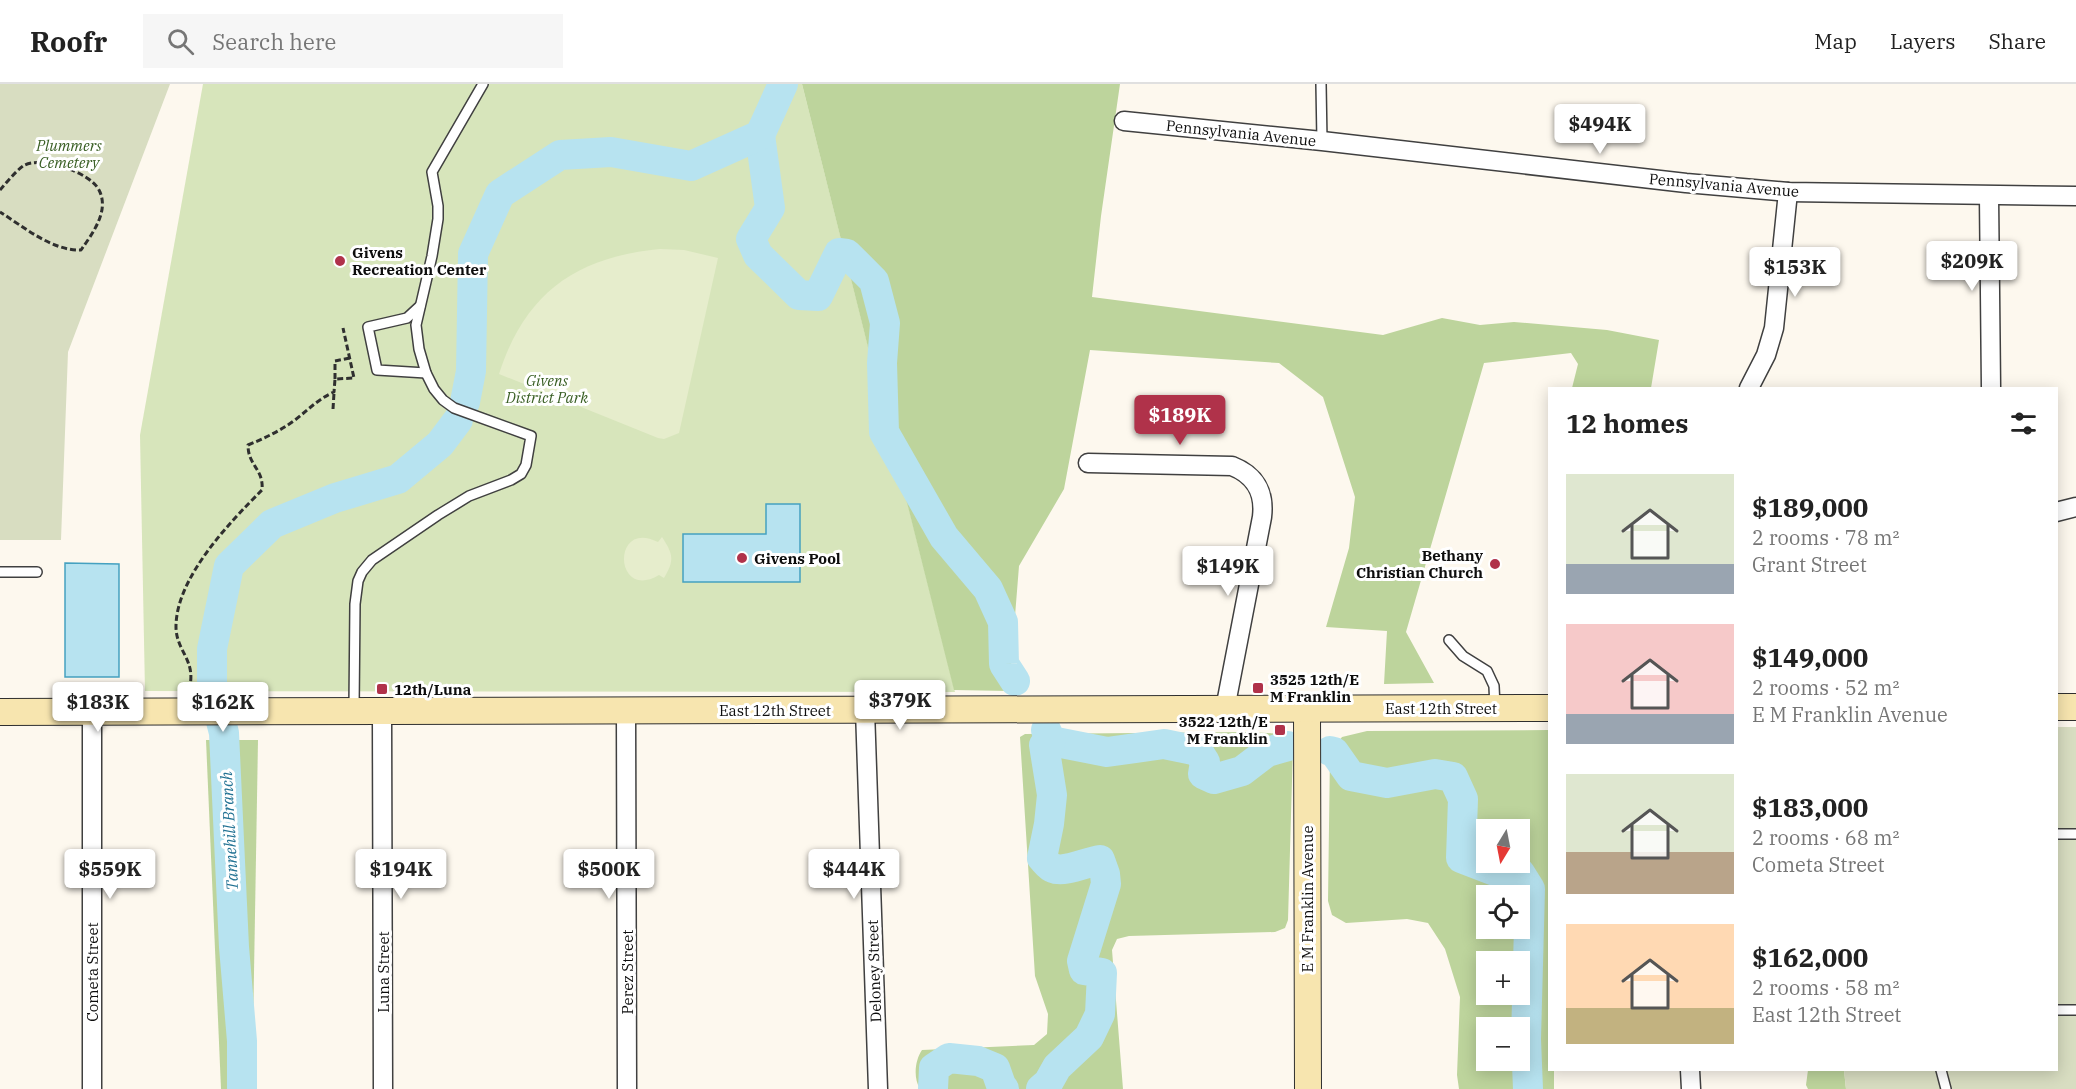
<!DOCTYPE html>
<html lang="en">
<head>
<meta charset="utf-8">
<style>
	:root { --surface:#fff; --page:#f6f6f6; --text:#222; --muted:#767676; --line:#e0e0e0; --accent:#b0324a }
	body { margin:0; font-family:"IBM Plex Serif",serif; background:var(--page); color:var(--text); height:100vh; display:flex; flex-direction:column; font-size:22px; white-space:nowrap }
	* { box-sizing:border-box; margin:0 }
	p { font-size:20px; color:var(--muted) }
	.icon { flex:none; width:33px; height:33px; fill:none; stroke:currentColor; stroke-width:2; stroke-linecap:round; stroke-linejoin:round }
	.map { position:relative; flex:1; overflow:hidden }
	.sheet { position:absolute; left:1548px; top:303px; width:510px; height:684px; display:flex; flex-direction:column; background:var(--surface); border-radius:0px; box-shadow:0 3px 15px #0003 }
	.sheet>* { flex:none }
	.needle { width:39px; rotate:190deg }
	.buttons { position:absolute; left:1476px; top:735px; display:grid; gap:12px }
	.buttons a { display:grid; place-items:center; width:54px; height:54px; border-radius:0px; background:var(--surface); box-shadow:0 3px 15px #0003; font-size:30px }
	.price { position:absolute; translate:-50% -51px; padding:0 14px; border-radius:6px; background:#fff; color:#222; font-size:20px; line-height:39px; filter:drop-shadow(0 2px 3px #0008) }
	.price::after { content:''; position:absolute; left:50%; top:36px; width:18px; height:14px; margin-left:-9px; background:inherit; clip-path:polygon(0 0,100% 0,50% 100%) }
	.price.on { background:var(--accent); color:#fff }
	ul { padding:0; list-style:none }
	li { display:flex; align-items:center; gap:18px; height:150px; padding:0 18px }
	li span { display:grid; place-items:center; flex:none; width:168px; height:120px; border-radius:0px; color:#555 }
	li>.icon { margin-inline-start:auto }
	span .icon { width:72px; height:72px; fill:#fffc; stroke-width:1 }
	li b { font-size:26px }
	h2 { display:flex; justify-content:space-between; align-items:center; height:72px; padding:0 18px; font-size:26px }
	header { display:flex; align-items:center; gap:36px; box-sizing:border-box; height:84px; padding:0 30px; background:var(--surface); border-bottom:2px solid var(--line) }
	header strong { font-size:28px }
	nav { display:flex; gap:33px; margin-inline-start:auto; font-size:21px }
	.search { width:420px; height:54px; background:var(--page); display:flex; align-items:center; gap:15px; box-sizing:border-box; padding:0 21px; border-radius:0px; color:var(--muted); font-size:22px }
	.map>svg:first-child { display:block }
</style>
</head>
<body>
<header>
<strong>Roofr</strong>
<div class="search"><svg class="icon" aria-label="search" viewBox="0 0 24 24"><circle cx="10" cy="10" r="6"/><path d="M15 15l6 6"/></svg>Search here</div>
<nav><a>Map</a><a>Layers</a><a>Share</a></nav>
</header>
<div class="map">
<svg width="2076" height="1005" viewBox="0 0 2076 1005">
	<rect width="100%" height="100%" fill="#fdf8ee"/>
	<polygon fill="#d7e5bb" points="203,0 802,0 955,608 145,607 140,351"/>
	<g fill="#bdd49c" fill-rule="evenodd">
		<polygon points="802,0 1120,0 1101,132 1092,213 1383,251 1442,234 1480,241 1514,238 1607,246 1659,256 1651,304 1572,304 1578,280 1571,269 1484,279 1406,548 1434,599 1384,600 1387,547 1326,543 1349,464 1355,413 1323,313 1279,279 1090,266 1064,405 1019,482 1009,607 954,606"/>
		<path d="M 1549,646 L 1550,986 L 1554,986 L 1554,1005 L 1459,1005 L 1457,991 L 1460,913 L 1445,865 L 1428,839 L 1407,835 L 1346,839 L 1332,831 L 1328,817 L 1330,669 L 1342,653 L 1367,647 ZM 1486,746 L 1520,746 L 1520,778 L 1486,778 ZM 1486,812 L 1520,812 L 1520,844 L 1486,844 ZM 1486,878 L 1520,878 L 1520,910 L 1486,910 ZM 1486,944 L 1520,944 L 1520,976 L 1486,976 Z"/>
		<path d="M 1248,648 L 1287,650 L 1293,662 L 1288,836 L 1285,844 L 1275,848 L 1129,852 L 1117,855 L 1112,866 L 1123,1005 L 920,1005 C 913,994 915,976 922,966 L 1034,961 L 1047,950 L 1048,930 L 1035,892 L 1020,653 L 1025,650 Z"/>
		<polygon points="206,656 258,656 252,1005 221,1005"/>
		<polygon points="1808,986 1844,986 1846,1005 1808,1005 1806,1001"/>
	</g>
	<g fill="#d8ddc1">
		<polygon points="0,0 170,0 68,268 61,456 0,456"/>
		<polygon points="2057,643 2076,643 2076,1005 1846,1005 1844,986 2056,986"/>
	</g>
	<g fill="#e6edcc">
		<path d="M 660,165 L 684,166 L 718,174 L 679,349 L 664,355 L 658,354 L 499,290 C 525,209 576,173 660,165 Z"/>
		<path d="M 662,453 C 673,470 675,476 664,494 L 659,491 C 614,518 611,434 658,458 Z"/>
	</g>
	<g fill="#b7e3f0" stroke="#45a1c0" stroke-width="1.5">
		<polygon points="766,420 800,420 800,498 683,498 683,450 766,450"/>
		<polygon points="65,479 119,480 119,593 65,593"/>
	</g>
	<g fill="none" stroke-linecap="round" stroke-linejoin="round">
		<g stroke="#b7e3f0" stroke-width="30">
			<polyline points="760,51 770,124 751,155 758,171 799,211 818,212 839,169 847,170 874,197 885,239 882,279 884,348 944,453 988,505 1003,538 1004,580 1015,597"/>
			<polyline points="465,318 471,287 473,170 500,110 560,71 611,68 691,82 760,51 783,0"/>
			<polyline points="1046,646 1051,657 1107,668 1164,660 1198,667 1205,678 1203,690 1214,695 1242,687 1267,668 1288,662"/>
			<polyline points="1330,667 1334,668 1351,692 1387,699 1435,690 1453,693 1463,715 1461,774 1500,789 1520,789 1530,805 1526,955 1528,1005"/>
			<polyline points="242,1005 242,957 234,863 224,649 212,602 212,565 229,482 272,440 335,414 398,395 440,360 458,336"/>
			<polyline points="933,1005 934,984 949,974 978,977 995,984 1001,1001 1004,1005"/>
			<path d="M 1041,1005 L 1048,999 L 1057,983 L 1089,953 L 1100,930 L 1102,889 L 1084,886 L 1082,877 L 1106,800 L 1105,790 L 1100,776 C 1087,778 1064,789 1053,784 C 1049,783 1045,777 1042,774 L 1049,740 L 1052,711 L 1044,661 L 1051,657"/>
		</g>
		<g stroke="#404040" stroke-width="12">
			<g id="lane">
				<polyline points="1321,0 1322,57"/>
				<polyline points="420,222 407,234 368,243 377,286 426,289"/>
				<polyline points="0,488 37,488"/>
				<polyline points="1449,556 1463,572 1487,587 1494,602 1495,624"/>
				<polyline points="354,624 355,520 358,497 362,488 372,476 438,431 469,412 511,396 521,390 526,381 531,352 454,324 443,316 434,305 426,289 419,265 416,241 432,172 438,135 438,122 432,88 483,0"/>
				<polyline points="2056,750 2076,750"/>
				<polyline points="2056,926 2076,926"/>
				<polyline points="1941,986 1946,1005"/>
			</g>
		</g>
		<g stroke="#404040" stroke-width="21">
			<g id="street">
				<polyline points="1124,37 1322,57 1686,99 1788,108 2076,112"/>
				<polyline points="1989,112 1991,304"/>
				<polyline points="1749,304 1766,271 1774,244 1788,108"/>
				<path d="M 1088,379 L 1232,382 C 1255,391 1265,408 1262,433 L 1225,625"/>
				<polyline points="2056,428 2076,423"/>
				<polyline points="626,626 627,1005"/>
				<polyline points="865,626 878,1005"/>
				<polyline points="92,627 92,1005"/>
				<polyline points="382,627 383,1005"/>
				<polyline points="1690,986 1691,1005"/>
			</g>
		</g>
		<g stroke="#2f2f2f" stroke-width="28">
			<g id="secondary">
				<polyline points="2056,623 2076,623"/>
				<polyline points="1307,625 1308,1005"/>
				<polyline points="0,628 1550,624"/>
			</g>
		</g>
		<g stroke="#2f2f2f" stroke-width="3" stroke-dasharray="6 3" stroke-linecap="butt">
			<path d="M 0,106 C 7,98 15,88 23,82 C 40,71 90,88 99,106 C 110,127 92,150 81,166 C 52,167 24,143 0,128"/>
			<polyline points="335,295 335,277 350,274"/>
			<polyline points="333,325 334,309"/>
			<path d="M 189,606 C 197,576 177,569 176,544 C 175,495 229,439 262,406 C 264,385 248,382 248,361 C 265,354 280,347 295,336 C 308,326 318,315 334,308 L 335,295 L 354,294 L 343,244"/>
		</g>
		<use href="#lane" stroke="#fff" stroke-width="9"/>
		<use href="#street" stroke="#fff" stroke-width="18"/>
		<use href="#secondary" stroke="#f7e5af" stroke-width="26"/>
	</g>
	<g fill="#b0324a" stroke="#fff" stroke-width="2">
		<circle cx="340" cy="177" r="6"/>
		<circle cx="742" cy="474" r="6"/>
		<circle cx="1495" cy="480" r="6"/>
		<rect x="1252" y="598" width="12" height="12" rx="3"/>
		<rect x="376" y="599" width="12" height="12" rx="3"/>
		<rect x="1274" y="640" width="12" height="12" rx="3"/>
	</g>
	<g text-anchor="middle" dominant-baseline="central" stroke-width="6" stroke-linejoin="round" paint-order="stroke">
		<g font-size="15" fill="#0d0d0d" stroke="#fff">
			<text transform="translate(1241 49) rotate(6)">Pennsylvania Avenue</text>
			<text transform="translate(1724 101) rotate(5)">Pennsylvania Avenue</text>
			<text x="1441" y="624">East 12th Street</text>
			<text x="775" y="626">East 12th Street</text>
			<text transform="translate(1307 815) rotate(-90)">E M Franklin Avenue</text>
			<text transform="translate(874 887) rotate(-92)">Deloney Street</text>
			<text transform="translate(92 888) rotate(-90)">Cometa Street</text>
			<text transform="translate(383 888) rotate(-90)">Luna Street</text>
			<text transform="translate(627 888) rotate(-90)">Perez Street</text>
		</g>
		<g font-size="15" font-style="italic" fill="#385e23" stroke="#fff">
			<text x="69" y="61">Plummers<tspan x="69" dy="17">Cemetery</tspan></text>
			<text x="547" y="296">Givens<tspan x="547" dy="17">District Park</tspan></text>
		</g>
		<g font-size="15" font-weight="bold" fill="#0d0d0d" stroke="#fff" text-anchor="start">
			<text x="352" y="168">Givens<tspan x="352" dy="17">Recreation Center</tspan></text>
			<text x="1483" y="471" text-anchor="end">Bethany<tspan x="1483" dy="17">Christian Church</tspan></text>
			<text x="754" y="474">Givens Pool</text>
			<text x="1270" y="595">3525 12th/E<tspan x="1270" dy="17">M Franklin</tspan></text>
			<text x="394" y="605">12th/Luna</text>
			<text x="1268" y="637" text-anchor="end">3522 12th/E<tspan x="1268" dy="17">M Franklin</tspan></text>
		</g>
		<g font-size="16" font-style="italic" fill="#227293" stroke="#fff">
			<text transform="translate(229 747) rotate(-93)">Tannehill Branch</text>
		</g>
	</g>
</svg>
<div class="buttons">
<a><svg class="needle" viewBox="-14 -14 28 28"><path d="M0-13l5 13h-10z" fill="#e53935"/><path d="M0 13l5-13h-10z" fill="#767676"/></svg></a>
<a><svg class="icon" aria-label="locate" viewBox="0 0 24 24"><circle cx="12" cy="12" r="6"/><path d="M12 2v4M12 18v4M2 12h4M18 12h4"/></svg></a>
<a>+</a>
<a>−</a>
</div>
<b class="price" style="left:1600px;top:71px">$494K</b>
<b class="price" style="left:1972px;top:208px">$209K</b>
<b class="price" style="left:1795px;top:214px">$153K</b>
<b class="price on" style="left:1180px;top:362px">$189K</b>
<b class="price" style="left:1228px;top:513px">$149K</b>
<b class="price" style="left:900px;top:647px">$379K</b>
<b class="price" style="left:98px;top:649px">$183K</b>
<b class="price" style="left:223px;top:649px">$162K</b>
<b class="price" style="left:110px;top:816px">$559K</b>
<b class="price" style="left:401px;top:816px">$194K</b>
<b class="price" style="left:609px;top:816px">$500K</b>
<b class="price" style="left:854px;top:816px">$444K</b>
<section class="sheet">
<h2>12 homes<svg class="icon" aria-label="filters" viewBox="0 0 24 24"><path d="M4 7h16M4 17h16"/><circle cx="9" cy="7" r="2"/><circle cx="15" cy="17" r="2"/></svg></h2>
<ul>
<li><span style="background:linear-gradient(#dfe7d0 75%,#9aa5b1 0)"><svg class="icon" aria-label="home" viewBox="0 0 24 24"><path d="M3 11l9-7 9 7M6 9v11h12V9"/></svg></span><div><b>$189,000</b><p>2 rooms · 78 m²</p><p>Grant Street</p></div></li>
<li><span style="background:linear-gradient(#f6c9c9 75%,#9aa5b1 0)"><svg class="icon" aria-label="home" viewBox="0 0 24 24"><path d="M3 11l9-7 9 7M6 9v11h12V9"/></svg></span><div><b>$149,000</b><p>2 rooms · 52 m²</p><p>E M Franklin Avenue</p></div></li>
<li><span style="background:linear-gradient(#dfe7d0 65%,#b9a48a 0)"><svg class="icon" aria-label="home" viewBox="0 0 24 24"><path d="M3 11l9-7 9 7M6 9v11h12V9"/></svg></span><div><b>$183,000</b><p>2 rooms · 68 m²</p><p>Cometa Street</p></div></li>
<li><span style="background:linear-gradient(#ffd9b3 70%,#c2b280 0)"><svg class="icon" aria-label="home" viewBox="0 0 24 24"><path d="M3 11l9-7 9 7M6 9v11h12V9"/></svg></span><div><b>$162,000</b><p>2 rooms · 58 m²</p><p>East 12th Street</p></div></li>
</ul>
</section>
</div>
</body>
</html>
